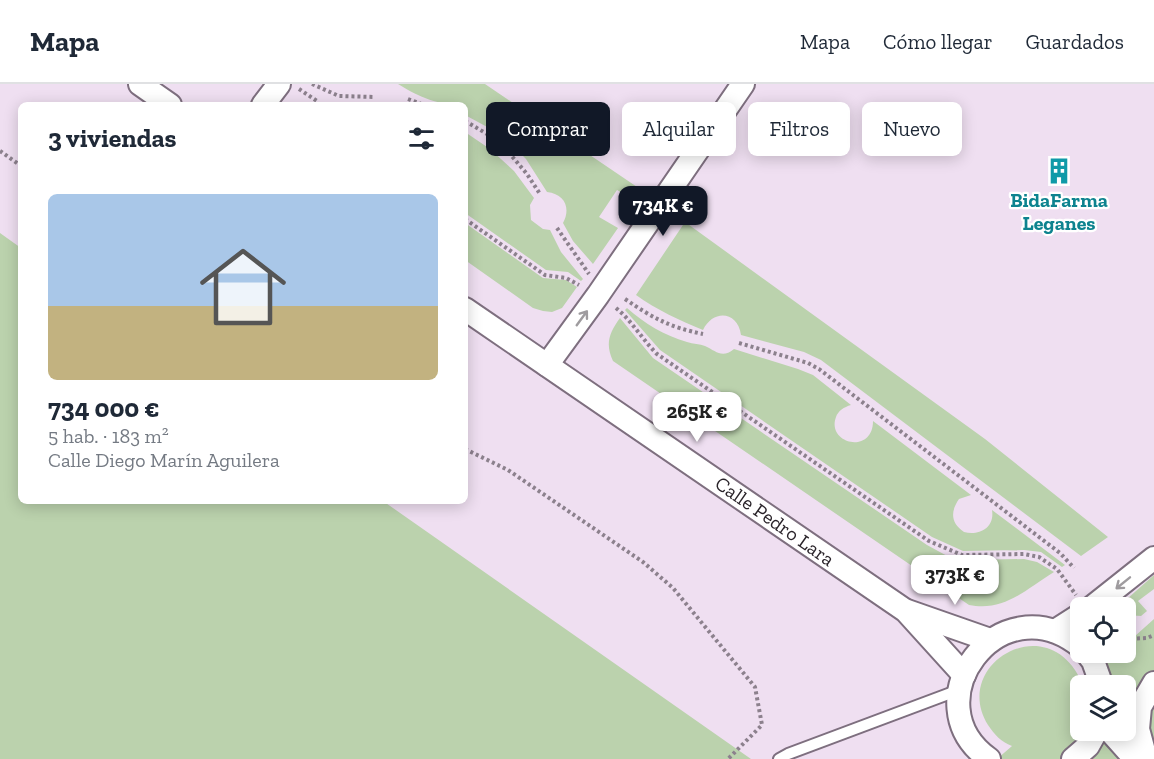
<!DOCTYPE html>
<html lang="es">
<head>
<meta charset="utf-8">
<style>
	:root { --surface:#fff; --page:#f6f6f7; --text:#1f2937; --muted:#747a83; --line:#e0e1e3; --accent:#111827 }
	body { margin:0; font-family:"Zilla Slab",serif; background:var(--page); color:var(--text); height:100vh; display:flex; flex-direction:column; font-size:22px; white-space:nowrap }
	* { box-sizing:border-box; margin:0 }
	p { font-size:20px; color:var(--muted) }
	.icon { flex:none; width:33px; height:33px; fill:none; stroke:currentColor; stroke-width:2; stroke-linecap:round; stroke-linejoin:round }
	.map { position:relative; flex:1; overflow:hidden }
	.sheet { position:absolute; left:18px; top:18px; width:450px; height:402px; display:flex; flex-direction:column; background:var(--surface); border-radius:9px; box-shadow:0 3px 15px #0003 }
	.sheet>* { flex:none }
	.hud { position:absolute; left:486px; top:18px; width:570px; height:54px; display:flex; gap:12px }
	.buttons { position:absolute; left:1070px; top:513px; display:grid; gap:12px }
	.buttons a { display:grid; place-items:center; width:66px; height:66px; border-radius:9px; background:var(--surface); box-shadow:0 3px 15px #0003; font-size:30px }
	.price { position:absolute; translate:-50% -51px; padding:0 14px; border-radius:12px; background:#fff; color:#222; font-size:20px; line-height:39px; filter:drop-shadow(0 2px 3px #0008) }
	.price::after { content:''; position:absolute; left:50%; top:36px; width:18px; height:14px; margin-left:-9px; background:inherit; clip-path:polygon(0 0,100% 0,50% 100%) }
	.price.active { background:var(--accent); color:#fff }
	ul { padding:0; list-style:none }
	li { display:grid; align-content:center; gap:12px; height:318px; padding:0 30px }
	li span { display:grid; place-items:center; height:186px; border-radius:9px; color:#555 }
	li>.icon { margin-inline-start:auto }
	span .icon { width:108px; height:108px; fill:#fffc; stroke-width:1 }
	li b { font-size:26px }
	h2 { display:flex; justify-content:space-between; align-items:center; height:72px; padding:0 30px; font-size:26px }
	.tag { padding:0 21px; border-radius:9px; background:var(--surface); box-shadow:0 3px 15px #0003; font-size:21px; line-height:54px }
	.tag.active { background:var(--accent); color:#fff }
	header { display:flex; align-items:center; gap:36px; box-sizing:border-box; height:84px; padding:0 30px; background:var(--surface); border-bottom:2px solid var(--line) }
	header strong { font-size:28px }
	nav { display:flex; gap:33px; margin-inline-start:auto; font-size:21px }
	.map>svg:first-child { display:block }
</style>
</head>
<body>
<header>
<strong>Mapa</strong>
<nav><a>Mapa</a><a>Cómo llegar</a><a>Guardados</a></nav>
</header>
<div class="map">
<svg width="1154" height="675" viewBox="0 0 1154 675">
	<rect width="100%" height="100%" fill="#efdff1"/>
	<g fill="#bbd2ad" fill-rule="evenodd">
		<path d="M 398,0 L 485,0 L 643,107 L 636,117 L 617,106 L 599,133 L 618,144 L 593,180 L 573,157 L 563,139 C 571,124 565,110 547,108 L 526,75 L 502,51 L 465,31 L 465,21 C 437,21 421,14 398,0 Z"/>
		<polygon points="465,48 490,65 514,87 534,114 530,121 531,136 543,145 550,146 561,168 583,195 581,197 568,188 546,186 465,129"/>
		<path d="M 685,138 L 985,355 L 1108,453 L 1081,472 L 821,276 L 804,268 L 741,251 C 738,227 713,225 703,246 C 679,236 657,226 636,211 Z"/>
		<polygon points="465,139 543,194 566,196 577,203 562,224 552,228 543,227 533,224 465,176"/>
		<polygon points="0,149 21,164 21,417 383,417 751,675 0,675"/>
		<path d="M 627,224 C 645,240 664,251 687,258 C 693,260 700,260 705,262 C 716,267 722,275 734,265 L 798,285 L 813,291 L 851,321 C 844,323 838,327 836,333 C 826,360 873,371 873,337 L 971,411 L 959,415 C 950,428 951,439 964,448 C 979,452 995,444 992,426 L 1065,481 L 1062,483 L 1041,468 L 1024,466 L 963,467 L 932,453 L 660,266 L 625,226 Z"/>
		<path d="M 620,234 L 653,274 L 927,461 L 949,473 L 961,476 L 1024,475 L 1037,478 L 1054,488 C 1025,506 1004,528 969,521 L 613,277 C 605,260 609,249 620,234 Z"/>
		<polygon points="1154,491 1154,505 1138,517 1147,527 1141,532 1125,531 1125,524 1118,523"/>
		<path d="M 1154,535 L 1154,675 L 997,675 L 1012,662 C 1001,658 994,650 988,641 C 950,580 1049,522 1082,599 L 1110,575 L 1107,569 L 1125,568 L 1125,561 ZM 1080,602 L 1125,602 L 1125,646 L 1080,646 Z"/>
	</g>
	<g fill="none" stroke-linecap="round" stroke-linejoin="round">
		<g stroke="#7e6f7f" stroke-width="14">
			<polyline id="service" points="779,675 788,670 959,606"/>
		</g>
		<g stroke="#7e6f7f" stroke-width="26">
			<g id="minor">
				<polyline points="140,0 170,21"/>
				<polyline points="263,21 279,0"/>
				<polyline points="465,225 906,527 964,591"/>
				<polyline points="547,281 598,211 743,0"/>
				<polyline points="1091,524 1154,474"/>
				<polyline points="907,527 990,556"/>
				<polyline points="1055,547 1080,531"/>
				<polyline points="1086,568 1093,577 1102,602"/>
				<polyline points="1109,646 1135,675"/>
				<path d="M 989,675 C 910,619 999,497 1080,562"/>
				<polyline points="1073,675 1088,662 1097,646"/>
				<polyline points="1146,675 1138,645 1140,623 1154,599"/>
			</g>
		</g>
		<g stroke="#8c818d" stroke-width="4" stroke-dasharray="3 3" stroke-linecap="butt">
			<polyline points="312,0 339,12 374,13"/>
			<polyline points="299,5 317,17 319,21"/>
			<polyline points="408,15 424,21"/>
			<polyline points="465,37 499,57 527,90 540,110"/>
			<polyline points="0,67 21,82"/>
			<polyline points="465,135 545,191 566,194 579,201"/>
			<polyline points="557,144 589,190"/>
			<path d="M 625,215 C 653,234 669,243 703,250"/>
			<path d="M 616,224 C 632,237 642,255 657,270 L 929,457 L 962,471 L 1024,470 L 1039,473 L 1057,485 L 1076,511"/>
			<polyline points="739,259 808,279 819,285 1060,469 1074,484"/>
			<polyline points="465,365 508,386 643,478 673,504 755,603 762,641 728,675"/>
			<polyline points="1125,555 1147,554 1154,551"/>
		</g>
		<use href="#service" stroke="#fff" stroke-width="10"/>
		<use href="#minor" stroke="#fff" stroke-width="22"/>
	</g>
	<defs><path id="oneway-shaft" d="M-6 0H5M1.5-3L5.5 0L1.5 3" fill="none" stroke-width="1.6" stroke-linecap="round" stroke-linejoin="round" transform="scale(1.5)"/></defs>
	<g stroke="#9f9c9f">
		<use href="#oneway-shaft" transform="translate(582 234) rotate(-54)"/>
		<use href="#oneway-shaft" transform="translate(1123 499) rotate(141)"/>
	</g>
	<defs>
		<g id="building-bare" transform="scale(2.07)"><path d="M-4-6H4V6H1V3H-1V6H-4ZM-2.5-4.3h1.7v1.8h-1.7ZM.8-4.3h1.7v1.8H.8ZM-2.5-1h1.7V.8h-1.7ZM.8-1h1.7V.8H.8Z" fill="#0f9aa8" stroke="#fff" stroke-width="2.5" paint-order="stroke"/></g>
	</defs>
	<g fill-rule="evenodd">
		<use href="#building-bare" x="1059" y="87"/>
	</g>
	<g text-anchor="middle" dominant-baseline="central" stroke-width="4.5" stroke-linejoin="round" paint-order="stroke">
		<g font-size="20" font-weight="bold" fill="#0d838f" stroke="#fff">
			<text x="1059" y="116">BidaFarma<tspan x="1059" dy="23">Leganes</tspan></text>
		</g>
		<g font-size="20" fill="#2a242a" stroke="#fff">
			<text transform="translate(775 437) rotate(35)">Calle Pedro Lara</text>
		</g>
	</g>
</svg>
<div class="buttons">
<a><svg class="icon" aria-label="locate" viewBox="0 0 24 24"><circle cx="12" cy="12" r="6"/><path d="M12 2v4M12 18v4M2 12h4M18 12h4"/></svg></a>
<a><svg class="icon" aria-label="layers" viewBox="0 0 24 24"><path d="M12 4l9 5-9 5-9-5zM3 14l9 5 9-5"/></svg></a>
</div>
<b class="price active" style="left:663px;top:153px">734K €</b>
<b class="price" style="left:697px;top:359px">265K €</b>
<b class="price" style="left:955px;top:522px">373K €</b>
<div class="hud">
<a class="tag active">Comprar</a>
<a class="tag">Alquilar</a>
<a class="tag">Filtros</a>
<a class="tag">Nuevo</a>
</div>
<section class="sheet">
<h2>3 viviendas<svg class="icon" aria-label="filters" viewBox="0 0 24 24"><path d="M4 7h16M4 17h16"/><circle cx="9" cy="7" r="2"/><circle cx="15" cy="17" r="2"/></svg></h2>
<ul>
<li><span style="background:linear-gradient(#a9c7e8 60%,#c2b280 0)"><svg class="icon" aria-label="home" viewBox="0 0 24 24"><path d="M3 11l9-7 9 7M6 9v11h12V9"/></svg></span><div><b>734 000 €</b><p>5 hab. · 183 m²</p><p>Calle Diego Marín Aguilera</p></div></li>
</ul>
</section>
</div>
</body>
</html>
